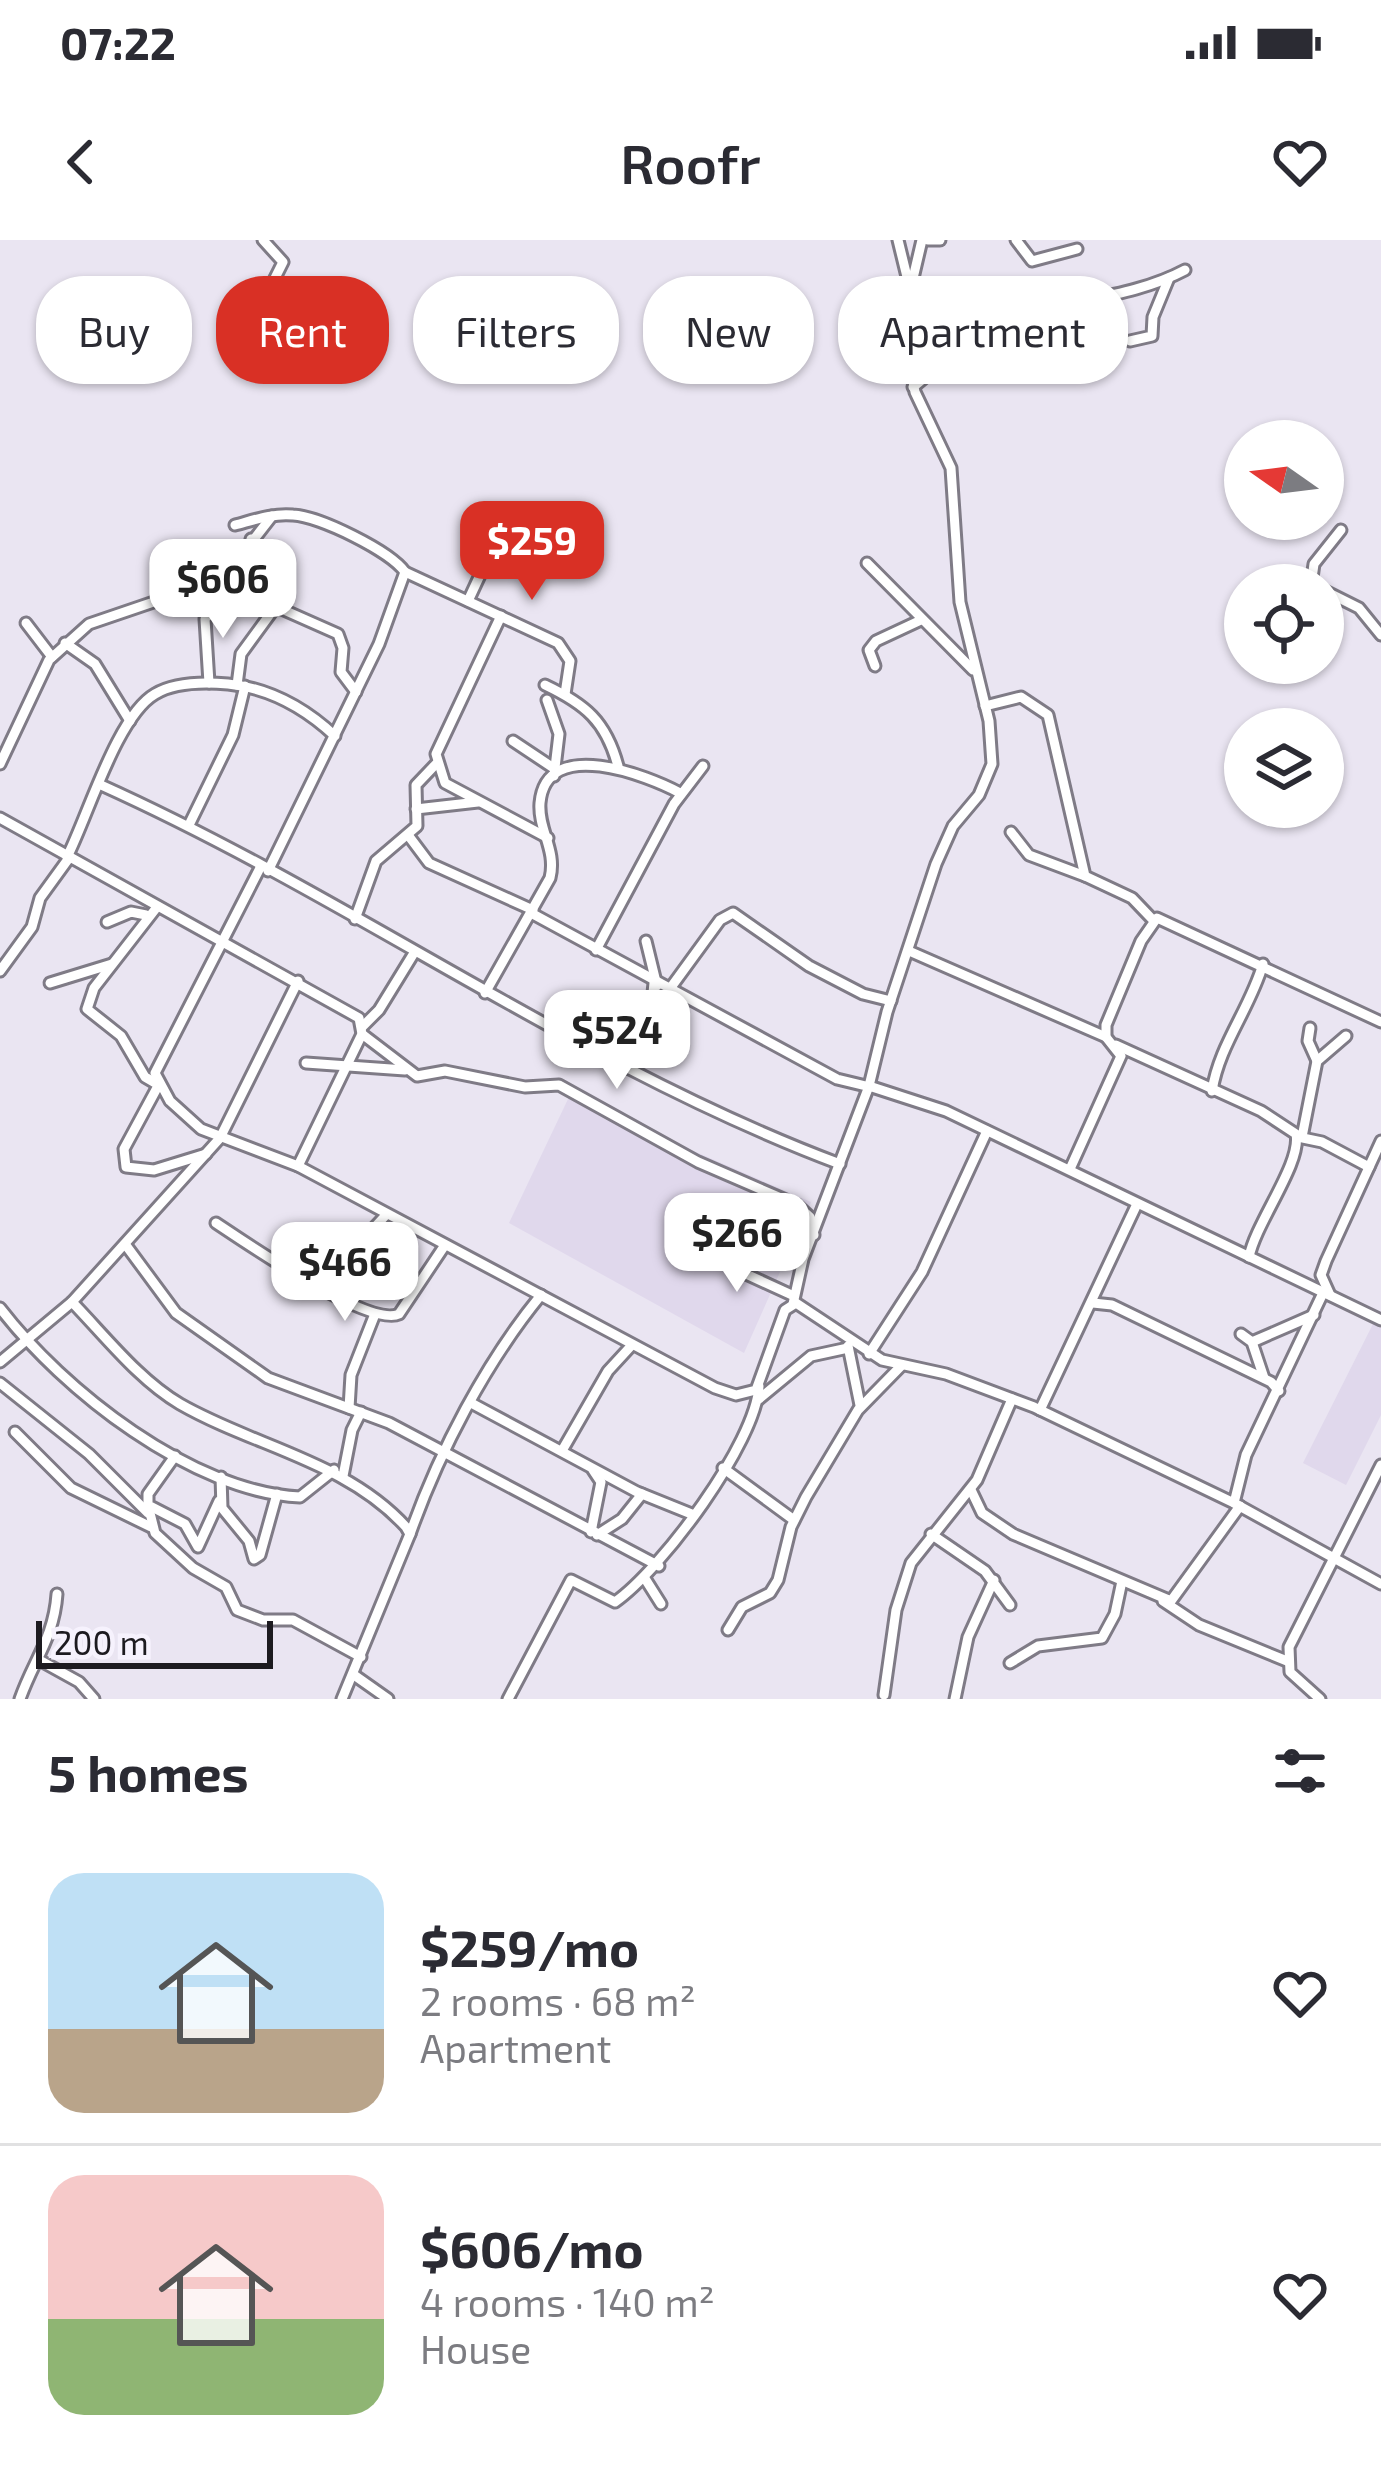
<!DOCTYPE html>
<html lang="en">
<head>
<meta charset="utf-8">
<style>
	:root { --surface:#fff; --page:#f2f2f3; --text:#2b2b33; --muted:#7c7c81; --line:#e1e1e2; --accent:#d93025 }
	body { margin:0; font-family:"Exo 2",sans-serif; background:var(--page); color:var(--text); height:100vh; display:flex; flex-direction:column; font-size:45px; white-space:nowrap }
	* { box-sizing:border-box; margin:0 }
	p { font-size:39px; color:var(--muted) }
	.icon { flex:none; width:66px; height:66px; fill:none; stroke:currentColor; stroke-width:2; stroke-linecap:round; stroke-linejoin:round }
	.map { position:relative; height:1459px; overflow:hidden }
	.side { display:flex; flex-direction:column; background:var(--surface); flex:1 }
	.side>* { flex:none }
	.top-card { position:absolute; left:36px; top:36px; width:1311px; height:108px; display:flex; gap:24px }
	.needle { width:78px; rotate:284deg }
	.fabs { position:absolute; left:1224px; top:180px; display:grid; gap:24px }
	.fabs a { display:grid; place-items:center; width:120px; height:120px; border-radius:50%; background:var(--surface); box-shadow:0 3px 9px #0004; font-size:60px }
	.scale { position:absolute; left:36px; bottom:30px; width:237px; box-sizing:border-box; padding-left:12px; border:6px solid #1d1b20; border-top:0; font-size:33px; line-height:42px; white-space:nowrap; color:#1d1b20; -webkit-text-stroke:9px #f6f2fd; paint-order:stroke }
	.price { position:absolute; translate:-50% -102px; padding:0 27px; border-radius:24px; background:#fff; color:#222; font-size:39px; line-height:78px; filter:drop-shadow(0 3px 6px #0008) }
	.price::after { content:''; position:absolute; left:50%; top:72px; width:36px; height:27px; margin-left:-18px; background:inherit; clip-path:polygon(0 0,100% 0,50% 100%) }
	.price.active { background:var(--accent); color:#fff }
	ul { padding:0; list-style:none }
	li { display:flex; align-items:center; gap:36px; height:300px; padding:0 48px }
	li+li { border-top:3px solid var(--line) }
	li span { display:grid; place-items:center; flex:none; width:336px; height:240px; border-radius:36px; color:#555 }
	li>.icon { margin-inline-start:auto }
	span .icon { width:144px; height:144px; fill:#fffc; stroke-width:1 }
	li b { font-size:51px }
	h2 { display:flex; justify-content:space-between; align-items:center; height:144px; padding:0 48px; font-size:51px }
	.chip { padding:0 42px; border-radius:48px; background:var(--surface); box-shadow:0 3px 9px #0004; font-size:42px; line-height:108px }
	.chip.active { background:var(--accent); color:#fff }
	.status { display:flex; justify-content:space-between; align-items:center; height:84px; padding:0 60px; background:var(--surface); direction:ltr }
	.status svg { height:33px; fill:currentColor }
	header { display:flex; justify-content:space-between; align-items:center; height:156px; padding:0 48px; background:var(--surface); font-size:54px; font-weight:600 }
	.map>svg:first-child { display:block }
</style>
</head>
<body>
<div class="status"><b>07:22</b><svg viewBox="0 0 49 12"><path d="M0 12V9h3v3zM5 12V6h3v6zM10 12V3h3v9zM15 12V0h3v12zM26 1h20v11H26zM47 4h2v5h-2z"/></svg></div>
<header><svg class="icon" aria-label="back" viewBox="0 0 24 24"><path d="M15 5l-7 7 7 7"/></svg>Roofr<svg class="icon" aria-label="heart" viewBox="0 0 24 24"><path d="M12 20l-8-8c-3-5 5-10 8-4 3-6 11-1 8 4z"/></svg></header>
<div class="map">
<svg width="1381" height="1459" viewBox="0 0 1381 1459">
	<rect width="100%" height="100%" fill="#eae5f2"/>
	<g fill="#e0d8ec">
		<polygon points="569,857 811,962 744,1113 509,983"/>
		<polygon points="1373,1084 1381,1088 1381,1175 1346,1245 1303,1223"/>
	</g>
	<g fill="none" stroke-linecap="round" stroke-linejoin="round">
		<g stroke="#7f7b86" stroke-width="15">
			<g id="minor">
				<polyline points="263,0 283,22 268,52"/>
				<polyline points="898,0 909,45"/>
				<polyline points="928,0 940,0"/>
				<polyline points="1016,0 1032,21 1077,9"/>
				<polyline points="1130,101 1152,96 1153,77 1169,38"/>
				<path d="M 913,147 C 939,128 957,102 986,89 C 1051,59 1125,62 1185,30"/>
				<path d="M 235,285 C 254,280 273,273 293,275 C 319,276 390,311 405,332 L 379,404 L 268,631"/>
				<polyline points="251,299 277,334 277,367 338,394 343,408 341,432 356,452"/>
				<polyline points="867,323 973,430"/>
				<polyline points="405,332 558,403 570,421 565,454"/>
				<polyline points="233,337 237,321 272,276"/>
				<polyline points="1311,345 1314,324 1341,290"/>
				<polyline points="1323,350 1359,368 1381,395"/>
				<polyline points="468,361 494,305"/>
				<polyline points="501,376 436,514 445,543 548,598"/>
				<polyline points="26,383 52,417"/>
				<polyline points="65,403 95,424 130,481"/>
				<polyline points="875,426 869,410 876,401 921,380"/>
				<polyline points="209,443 205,379 218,365"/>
				<polyline points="237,445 241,414 276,366"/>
				<path d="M 545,445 C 585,464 606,481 618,526"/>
				<polyline points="547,460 559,494 554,536"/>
				<polyline points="985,466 1021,457 1048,475 1085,636 1132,658 1153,680"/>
				<polyline points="513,501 555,529"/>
				<polyline points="0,524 49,420 89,384 227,337 277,336"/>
				<path d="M 101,545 C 354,659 579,826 840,924"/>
				<polyline points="416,569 478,562"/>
				<polyline points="0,578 359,778 362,794 298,926"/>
				<polyline points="189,585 233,495 245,446"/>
				<polyline points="1011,592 1029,615 1085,636"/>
				<polyline points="408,595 429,623 533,670"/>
				<path d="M 67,617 C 88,576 117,476 155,454 C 175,442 205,442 228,444 C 269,448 305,468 335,496"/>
				<polyline points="261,626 155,833 170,861 201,889 298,926 715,1148 736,1155 756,1150 785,1070 796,1063 882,1120 946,1134 1034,1167 1234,1263 1381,1344"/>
				<polyline points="157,667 94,748 87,769 121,796 145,837 157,844"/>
				<polyline points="531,673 837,839 866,846"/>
				<polyline points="355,679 376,621 417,586 416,545 436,524"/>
				<polyline points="107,682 131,672 146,675"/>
				<polyline points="646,701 657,746"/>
				<polyline points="596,710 674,564 703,526"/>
				<polyline points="909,711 1106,797"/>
				<polyline points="0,731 32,687 40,658 69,618"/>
				<polyline points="50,743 112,724"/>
				<polyline points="669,750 720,680 733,673 809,726 863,754 891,761"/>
				<path d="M 485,753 L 550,638 C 557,610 538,590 540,563 C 546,495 648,536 680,553"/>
				<polyline points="362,787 379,770 414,713"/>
				<polyline points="1310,788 1308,801 1317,821"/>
				<polyline points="362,794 417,836 445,831 525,847 559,845 698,922 797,965 810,977 814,995"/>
				<path d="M 1116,805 L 1261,871 L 1296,894 C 1302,923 1256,982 1249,1017"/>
				<polyline points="306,823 405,830"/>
				<polyline points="627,828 650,783 654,743"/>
				<polyline points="158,846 124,909 126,927 154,930 206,914"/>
				<polyline points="869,846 887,772 936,624 953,586 979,555 992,524 989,481 960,362 951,228 915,152 902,85 922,0"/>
				<path d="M 1212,851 C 1219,805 1250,769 1263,724"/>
				<polyline points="1298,897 1322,902 1369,927"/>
				<polyline points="1302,897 1317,821 1346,796"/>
				<polyline points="1070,929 1121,816 1106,797 1106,785 1141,701 1157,678 1381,782"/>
				<path d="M 216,983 C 246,1003 370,1088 399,1074 L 445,1005"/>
				<polyline points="125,1004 176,1073 268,1138 389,1183 659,1326"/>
				<polyline points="701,1005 721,1012 735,1029 794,1056"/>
				<polyline points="331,1052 358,1005 386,975"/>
				<polyline points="1330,1055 1321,1035 1326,1021 1381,901"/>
				<path d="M 72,1062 C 105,1096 139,1140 180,1164 C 255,1207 346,1221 406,1287 L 410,1294 L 342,1459"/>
				<polyline points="1093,1063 1112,1065 1271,1142 1279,1151"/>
				<polyline points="793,1064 803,1019 869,846 946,871 1381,1080"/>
				<path d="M 0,1068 C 63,1150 192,1252 300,1257 L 334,1230"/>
				<polyline points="1241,1094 1252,1102 1264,1138"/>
				<polyline points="1252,1102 1314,1075"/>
				<polyline points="848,1106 860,1165"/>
				<polyline points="869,1114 922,1032 987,891"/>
				<polyline points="0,1122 72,1062 220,898 298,741"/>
				<polyline points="0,1143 89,1214 148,1273"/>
				<polyline points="759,1159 811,1116 848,1108"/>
				<polyline points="473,1164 637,1252 694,1275"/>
				<polyline points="349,1168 351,1135 375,1074"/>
				<polyline points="1040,1170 1137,964"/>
				<polyline points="15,1192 71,1248 151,1287"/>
				<polyline points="563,1209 608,1131 631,1106"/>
				<polyline points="175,1216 148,1254 148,1265 185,1284 198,1307 219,1261"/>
				<polyline points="723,1228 794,1280"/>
				<polyline points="343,1236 352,1190 361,1172"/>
				<polyline points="221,1237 222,1268 249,1301 254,1319 260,1315 277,1254"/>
				<polyline points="971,1250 982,1273 1013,1294 1171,1361 1240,1266"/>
				<polyline points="1234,1263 1246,1215 1323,1053"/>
				<polyline points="148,1265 155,1293 193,1328 226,1347 237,1370 263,1380 293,1380 361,1417"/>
				<polyline points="591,1292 601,1242 593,1230"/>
				<path d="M 410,1294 C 439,1212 486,1122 541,1055"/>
				<polyline points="931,1294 985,1331 1010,1365"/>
				<polyline points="597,1295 622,1279 642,1254"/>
				<polyline points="644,1337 661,1364"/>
				<polyline points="1163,1361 1199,1385 1287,1421"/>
				<polyline points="728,1390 742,1367 770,1353 778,1340 791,1287 806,1257 858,1170 901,1126"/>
				<polyline points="41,1421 79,1442 94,1459"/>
				<polyline points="1010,1423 1038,1406 1102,1398 1115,1374 1122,1341"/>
				<polyline points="354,1435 388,1459"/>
				<polyline points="884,1455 896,1370 911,1323 977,1240 1012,1159"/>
				<path d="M 20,1459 C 33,1421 54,1398 57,1354"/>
				<path d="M 508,1459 L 571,1340 L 615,1362 C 661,1330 756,1203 759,1146"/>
				<polyline points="955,1459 968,1397 994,1340"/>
				<polyline points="1320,1459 1290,1432 1289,1407 1381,1225"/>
			</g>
		</g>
		<use href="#minor" stroke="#fff" stroke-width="9"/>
	</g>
</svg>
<div class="fabs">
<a><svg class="needle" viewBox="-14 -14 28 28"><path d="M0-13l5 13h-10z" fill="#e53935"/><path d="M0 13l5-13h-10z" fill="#7c7c81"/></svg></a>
<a><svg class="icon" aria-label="locate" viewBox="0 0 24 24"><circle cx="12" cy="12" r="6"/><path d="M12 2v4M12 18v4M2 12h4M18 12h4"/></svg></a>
<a><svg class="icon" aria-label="layers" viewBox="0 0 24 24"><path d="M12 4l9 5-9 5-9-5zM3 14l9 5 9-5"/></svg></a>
</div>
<div class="scale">200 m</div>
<b class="price active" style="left:532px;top:363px">$259</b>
<b class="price" style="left:223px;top:401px">$606</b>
<b class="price" style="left:617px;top:852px">$524</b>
<b class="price" style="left:737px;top:1055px">$266</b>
<b class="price" style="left:345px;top:1084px">$466</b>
<div class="top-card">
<a class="chip">Buy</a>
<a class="chip active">Rent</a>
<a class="chip">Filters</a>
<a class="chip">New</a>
<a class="chip">Apartment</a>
</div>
</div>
<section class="side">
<h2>5 homes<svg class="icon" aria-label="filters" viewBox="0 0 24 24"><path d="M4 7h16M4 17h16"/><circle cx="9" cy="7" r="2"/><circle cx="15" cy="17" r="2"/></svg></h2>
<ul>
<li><span style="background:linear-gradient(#bfe0f5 65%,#b9a48a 0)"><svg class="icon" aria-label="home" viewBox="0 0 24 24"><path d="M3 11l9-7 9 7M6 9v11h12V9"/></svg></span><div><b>$259/mo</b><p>2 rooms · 68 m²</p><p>Apartment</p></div><svg class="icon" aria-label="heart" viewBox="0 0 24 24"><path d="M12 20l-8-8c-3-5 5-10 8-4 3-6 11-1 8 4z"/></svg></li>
<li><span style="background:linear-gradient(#f6c9c9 60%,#8fb573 0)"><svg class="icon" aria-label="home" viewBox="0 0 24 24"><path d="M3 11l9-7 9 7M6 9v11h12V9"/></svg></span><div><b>$606/mo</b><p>4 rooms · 140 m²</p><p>House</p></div><svg class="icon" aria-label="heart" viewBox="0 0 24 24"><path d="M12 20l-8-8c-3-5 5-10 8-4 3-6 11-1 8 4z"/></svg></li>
</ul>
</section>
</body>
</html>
